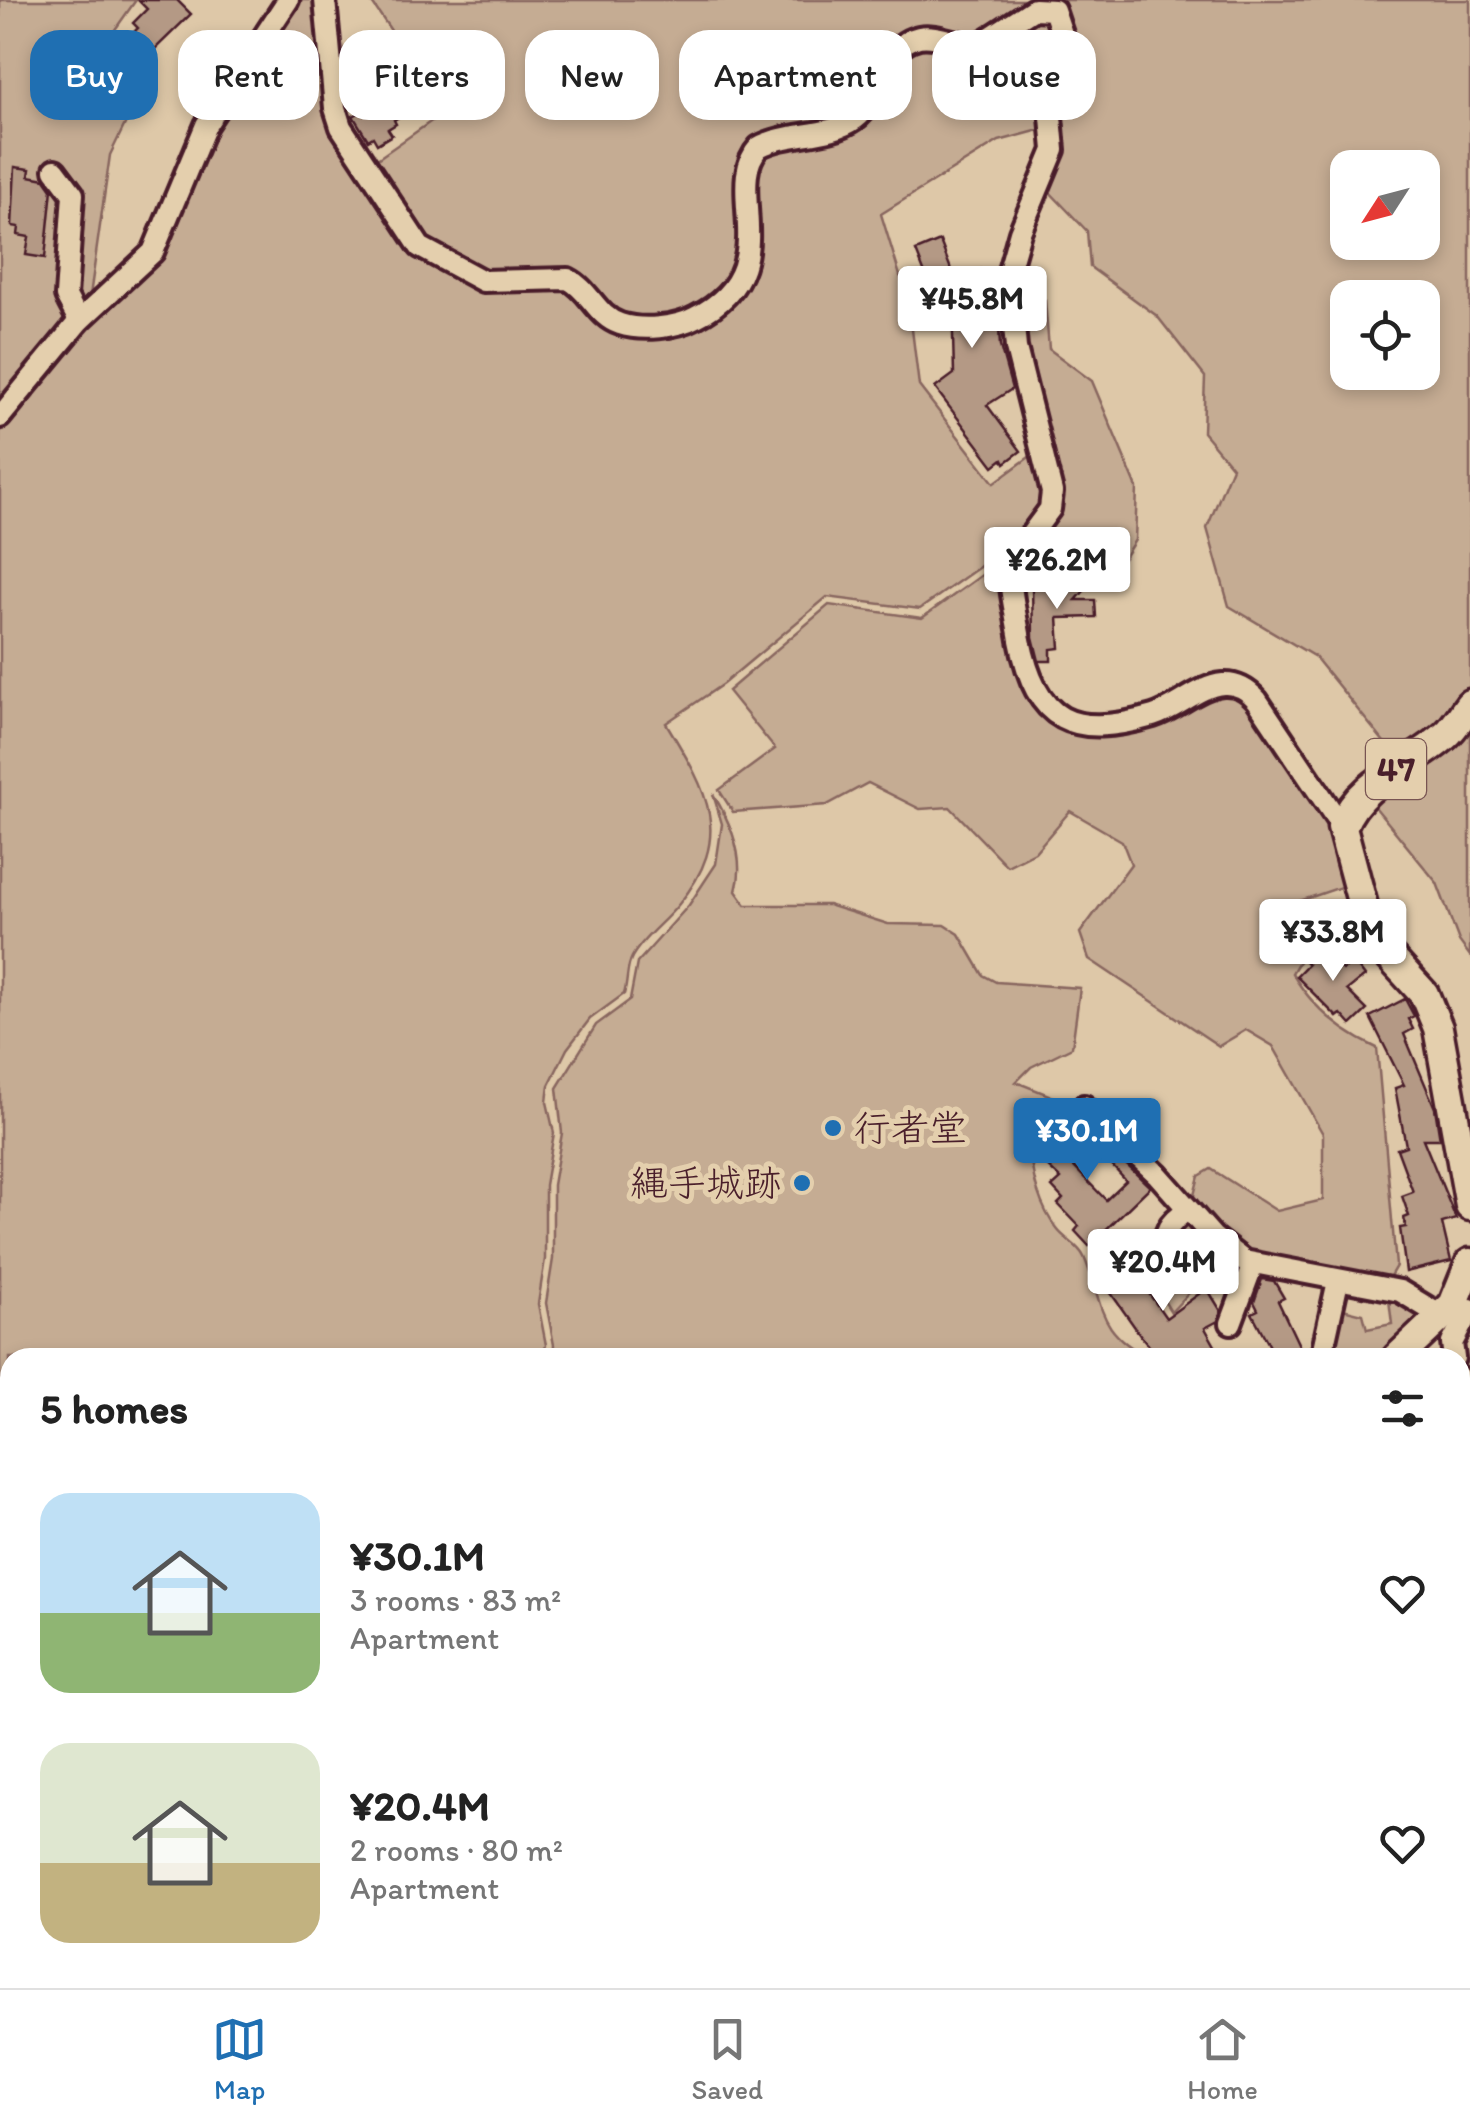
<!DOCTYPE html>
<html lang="en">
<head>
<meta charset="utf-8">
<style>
	:root { --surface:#fff; --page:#f6f6f6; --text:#222; --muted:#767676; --line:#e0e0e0; --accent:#1f6fb2 }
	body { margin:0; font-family:Itim,"Klee One",sans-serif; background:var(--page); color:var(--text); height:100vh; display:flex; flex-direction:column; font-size:38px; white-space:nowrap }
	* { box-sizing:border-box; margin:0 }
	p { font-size:32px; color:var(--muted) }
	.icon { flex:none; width:55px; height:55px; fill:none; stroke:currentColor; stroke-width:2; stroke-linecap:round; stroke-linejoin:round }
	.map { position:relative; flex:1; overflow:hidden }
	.sheet { position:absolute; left:0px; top:1348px; width:1470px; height:642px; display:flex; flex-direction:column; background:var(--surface); border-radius:30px 30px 0 0; box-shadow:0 5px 15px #0003 }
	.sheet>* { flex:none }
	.hud { position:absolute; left:30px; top:30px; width:1410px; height:90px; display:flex; gap:20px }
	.needle { width:65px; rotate:234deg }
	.buttons { position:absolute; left:1330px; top:150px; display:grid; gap:20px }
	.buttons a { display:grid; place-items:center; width:110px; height:110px; border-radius:20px; background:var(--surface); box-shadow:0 5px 15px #0003; font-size:50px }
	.price { position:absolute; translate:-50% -85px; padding:0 22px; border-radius:10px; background:#fff; color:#222; font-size:32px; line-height:65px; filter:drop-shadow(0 2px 5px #0008) }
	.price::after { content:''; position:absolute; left:50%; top:60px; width:30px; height:22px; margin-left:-15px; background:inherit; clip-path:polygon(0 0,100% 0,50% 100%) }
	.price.selected { background:var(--accent); color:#fff }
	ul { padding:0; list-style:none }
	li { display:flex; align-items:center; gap:30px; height:250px; padding:0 40px }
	li span { display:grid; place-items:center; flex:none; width:280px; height:200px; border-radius:30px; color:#555 }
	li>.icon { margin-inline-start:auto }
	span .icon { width:120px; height:120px; fill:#fffc; stroke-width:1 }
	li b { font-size:42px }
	h2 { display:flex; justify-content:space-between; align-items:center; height:120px; padding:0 40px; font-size:42px }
	.tag { padding:0 35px; border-radius:30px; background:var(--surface); box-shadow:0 5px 15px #0003; font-size:35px; line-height:90px }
	.tag.selected { background:var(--accent); color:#fff }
	.dock { display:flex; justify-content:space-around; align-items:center; height:140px; border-top:2px solid var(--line); background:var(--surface); font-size:28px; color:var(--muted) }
	.dock a { display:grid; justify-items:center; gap:5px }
	.dock .selected { color:var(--accent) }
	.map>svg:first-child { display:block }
</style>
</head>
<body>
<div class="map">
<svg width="1470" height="1988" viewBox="0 0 1470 1988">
	<rect width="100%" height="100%" fill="#dec8a8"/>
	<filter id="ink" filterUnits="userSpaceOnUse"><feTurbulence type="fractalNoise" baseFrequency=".01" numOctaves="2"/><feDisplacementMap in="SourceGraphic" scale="20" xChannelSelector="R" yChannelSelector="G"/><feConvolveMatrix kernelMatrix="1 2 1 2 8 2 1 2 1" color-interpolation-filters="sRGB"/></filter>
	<g filter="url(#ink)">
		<g fill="#c5ac93" stroke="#88665f" stroke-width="2.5" fill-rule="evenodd">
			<polygon points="0,0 136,0 114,31 148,77 110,155 89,303 0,407"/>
			<path d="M 296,0 L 317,0 L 329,109 L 453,275 L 559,282 L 628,331 L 731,299 L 760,154 L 840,132 L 898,56 L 916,43 L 969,51 L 1047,13 L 1054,24 L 1047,128 L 999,141 L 881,214 L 909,305 L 919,386 L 994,483 L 1040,449 L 1044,507 L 1006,558 L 985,563 L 920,609 L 827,597 L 723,684 L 666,723 C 707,791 735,835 679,904 C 664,923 644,936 632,957 C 626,968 628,982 624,994 L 590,1019 L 567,1049 L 549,1085 L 547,1102 L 554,1133 L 545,1185 L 545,1259 L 538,1304 L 546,1345 L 543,1357 L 10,1358 L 10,1450 L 0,1441 L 0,428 L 85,325 L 158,256 L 202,149 Z"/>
			<path d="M 370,0 L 1470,0 L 1470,690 L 1448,721 L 1397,758 L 1315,657 L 1229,606 L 1207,528 L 1232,467 L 1203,432 L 1205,377 L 1157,316 L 1090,267 L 1087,231 L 1046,188 L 1058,7 L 978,39 L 924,30 L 848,117 L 761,139 C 750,202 748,315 662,321 C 648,322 631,318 616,316 L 583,282 L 497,278 L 424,243 L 370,164 L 446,111 ZM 1348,168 L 1422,168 L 1422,242 L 1348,242 ZM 1348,298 L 1422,298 L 1422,372 L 1348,372 Z"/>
			<polygon points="1015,296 1045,300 1049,349 1092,381 1137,488 1135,540 1111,578 1079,548 1063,572 1015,579 1016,564 1046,526 1037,398"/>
			<path d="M 1003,566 L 1020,666 L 1069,729 L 1217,691 L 1243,694 L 1330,824 L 1344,886 L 1291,904 L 1281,933 L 1301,958 L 1292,973 C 1312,1007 1342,1032 1377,1048 L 1396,1266 L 1386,1283 L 1254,1260 L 1191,1207 L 1199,1176 L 1211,1169 L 1277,1211 L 1323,1200 L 1323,1134 L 1273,1046 L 1246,1030 L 1219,1046 L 1089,959 L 1080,933 L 1131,864 L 1122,841 L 1070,811 L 1035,852 L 1007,866 L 950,807 L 920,809 L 868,783 L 827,805 L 733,812 L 719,790 L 775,749 L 728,691 L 829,605 L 922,618 L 989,570 Z"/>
			<polygon points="1470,723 1470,956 1459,941 1437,883 1371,802"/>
			<path d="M 713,794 C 731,823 746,858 736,891 L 746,905 L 828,905 L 888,924 L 945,925 L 959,934 L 983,975 L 996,982 L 1080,988 L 1072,1047 L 1031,1067 L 1016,1082 L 1059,1099 L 1029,1141 C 1031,1172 1037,1204 1057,1229 C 1065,1240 1079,1245 1084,1257 C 1105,1306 1095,1330 1148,1357 L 552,1357 L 554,1345 L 546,1303 L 553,1259 L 553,1185 L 562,1133 L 557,1088 L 596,1025 L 630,1000 L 637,963 L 689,905 L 716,864 L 722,824 Z"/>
			<path d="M 1188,1217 L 1243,1264 L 1190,1292 L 1171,1312 L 1161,1296 C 1177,1268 1162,1241 1188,1217 Z"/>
			<polygon points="1388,1292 1399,1294 1426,1319 1385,1357 1325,1358 1335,1307 1363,1314 1367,1329 1392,1324"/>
			<path d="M 10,1631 L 10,1865 C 0,1805 0,1690 10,1631 Z"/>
			<polygon points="1469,1641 1470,1905 1460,1910 1460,1645"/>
			<polygon points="10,1946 10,1980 414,1980 406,1988 0,1988 0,1971"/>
		</g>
		<g fill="#b49985" stroke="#4a1f2b" stroke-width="2.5">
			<polygon points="138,0 177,0 191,14 153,51 134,32 138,28 133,23 147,9"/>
			<polygon points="392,56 420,104 394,120 396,124 388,129 392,135 377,144 373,137 368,140 353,116 361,112 359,107 388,90 374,67"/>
			<polygon points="15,167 30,169 29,176 45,179 52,189 45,258 26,255 29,237 18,235 19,227 12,226"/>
			<polygon points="940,241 952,272 981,269 982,276 996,275 1000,346 1012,389 987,405 1021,451 1005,463 1003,459 994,466 935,388 954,374 952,296 930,306 921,287 929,284 916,251"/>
			<polygon points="1094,580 1076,600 1095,600 1096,617 1058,618 1060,648 1051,649 1051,661 1039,661 1033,637 1032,585"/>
			<polygon points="1317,945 1342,970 1354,962 1365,976 1347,990 1367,1010 1351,1025 1341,1014 1337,1017 1296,976 1308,964 1303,959"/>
			<polygon points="1405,999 1414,1016 1408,1019 1413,1029 1404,1034 1435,1108 1440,1139 1423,1139 1456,1219 1442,1223 1451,1261 1406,1272 1400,1228 1406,1227 1404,1218 1409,1216 1402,1196 1413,1192 1397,1149 1406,1146 1395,1088 1404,1085 1370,1017"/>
			<polygon points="1053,1121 1071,1138 1080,1128 1095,1142 1073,1166 1106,1200 1126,1181 1103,1156 1111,1150 1150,1187 1089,1246 1075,1231 1079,1226 1058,1204 1063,1199 1052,1187 1061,1179 1046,1165 1053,1158 1034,1141"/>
			<polygon points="1135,1251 1149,1272 1139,1279 1166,1318 1207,1288 1221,1311 1218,1321 1205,1328 1222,1358 1159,1358 1141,1336 1099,1276"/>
			<polygon points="1262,1279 1274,1281 1284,1298 1278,1301 1305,1358 1276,1358 1252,1313 1258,1310 1254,1302"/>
		</g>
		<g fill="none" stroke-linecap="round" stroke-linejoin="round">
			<g stroke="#4a1f2b" stroke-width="28">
				<g id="minor">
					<path d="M 325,0 L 335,108 L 341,127 L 420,247 L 483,281 L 568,279 C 590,290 596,316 620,324 C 642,331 676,328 696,317 C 789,270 721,188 759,147 C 788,131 828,138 855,119 C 884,98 880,45 919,37 C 938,33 960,47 980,44 L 1034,9 L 1054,10 L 1063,37 L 1051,117 L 1054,150 L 1020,232 L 1009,271 L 1016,348 L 1052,492 L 1050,509 L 1010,563 C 1009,589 1016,614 1020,640 C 1036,723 1073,739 1153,716 C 1176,709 1199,686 1223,684 C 1238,683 1248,690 1257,700 L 1342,827"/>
					<polyline points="55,170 73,194 66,296 79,321"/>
					<polyline points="0,417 79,321 153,252 206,125 288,0"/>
					<polyline points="1084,1106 1158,1175 1213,1237 1244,1261 1400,1291 1443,1317"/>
					<path d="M 1166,1254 C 1162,1231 1170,1222 1187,1210"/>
					<polyline points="1231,1323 1253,1264"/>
					<polyline points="1321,1358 1338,1281"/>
					<polyline points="1454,1358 1452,1343 1470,1309"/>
					<polyline points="1460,1378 1470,1412"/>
					<polyline points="0,1448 10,1459"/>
					<polyline points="1460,1453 1470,1443"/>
					<polyline points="1460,1566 1470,1563"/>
					<polyline points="0,1642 10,1607"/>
					<polyline points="0,1855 10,1884"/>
					<polyline points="1460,1916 1470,1911"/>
					<polyline points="0,1955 10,1929"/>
					<polyline points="1460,1955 1470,1964"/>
					<polyline points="690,1980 693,1988"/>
					<polyline points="1056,1980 1060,1988"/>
					<polyline points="1216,1980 1225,1988"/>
					<polyline points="414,1988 421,1980"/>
					<polyline points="824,1988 833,1980"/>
					<polyline points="1422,1988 1430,1980"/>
				</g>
			</g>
			<g stroke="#4a1f2b" stroke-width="35">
				<g id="major">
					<path d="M 1470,704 C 1462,714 1456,726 1446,735 C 1412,766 1360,780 1342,827 L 1371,936 L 1424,994 L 1438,1028 L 1470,1206"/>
					<polyline points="1397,1358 1453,1305 1470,1263"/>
					<polyline points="1138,1988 1152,1980"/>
				</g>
			</g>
			<use href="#minor" stroke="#e4cfad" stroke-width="20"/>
			<use href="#major" stroke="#e4cfad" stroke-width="28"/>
		</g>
	</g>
	<g fill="#1f6fb2" stroke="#e4cfad" stroke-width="4">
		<circle cx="833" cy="1128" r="10"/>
		<circle cx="802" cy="1183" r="10"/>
	</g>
	<g text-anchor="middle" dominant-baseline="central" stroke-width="10" stroke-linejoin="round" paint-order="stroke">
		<rect fill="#e4cfad" stroke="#785452" stroke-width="2.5" x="1366" y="739" width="60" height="60" rx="8"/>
		<g font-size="35" font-weight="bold" fill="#4a1f2b">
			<text x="1396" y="769">47</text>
		</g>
		<g font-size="38" fill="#4a1f2b" stroke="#e4cfad" text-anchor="start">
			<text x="853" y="1128">行者堂</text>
			<text x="782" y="1183" text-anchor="end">縄手城跡</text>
		</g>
	</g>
</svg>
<div class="buttons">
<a><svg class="needle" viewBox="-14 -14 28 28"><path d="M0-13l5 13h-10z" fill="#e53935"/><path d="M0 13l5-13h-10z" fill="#767676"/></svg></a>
<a><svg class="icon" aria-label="locate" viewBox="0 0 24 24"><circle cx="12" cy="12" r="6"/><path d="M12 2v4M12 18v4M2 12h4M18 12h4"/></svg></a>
</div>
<b class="price" style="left:972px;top:351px">¥45.8M</b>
<b class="price" style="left:1057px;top:612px">¥26.2M</b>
<b class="price" style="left:1333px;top:984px">¥33.8M</b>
<b class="price selected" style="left:1087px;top:1183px">¥30.1M</b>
<b class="price" style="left:1163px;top:1314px">¥20.4M</b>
<div class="hud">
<a class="tag selected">Buy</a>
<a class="tag">Rent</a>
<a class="tag">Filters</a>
<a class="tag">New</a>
<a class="tag">Apartment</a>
<a class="tag">House</a>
</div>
<section class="sheet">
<h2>5 homes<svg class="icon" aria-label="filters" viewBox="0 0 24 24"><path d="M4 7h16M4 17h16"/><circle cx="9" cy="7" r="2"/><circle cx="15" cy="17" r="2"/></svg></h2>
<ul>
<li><span style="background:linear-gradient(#bfe0f5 60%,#8fb573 0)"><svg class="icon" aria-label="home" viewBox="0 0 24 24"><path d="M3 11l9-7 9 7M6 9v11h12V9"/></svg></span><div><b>¥30.1M</b><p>3 rooms · 83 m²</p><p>Apartment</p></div><svg class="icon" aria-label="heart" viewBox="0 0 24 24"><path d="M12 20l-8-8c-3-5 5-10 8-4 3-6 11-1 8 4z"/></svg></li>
<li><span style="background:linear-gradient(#dfe7d0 60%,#c2b280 0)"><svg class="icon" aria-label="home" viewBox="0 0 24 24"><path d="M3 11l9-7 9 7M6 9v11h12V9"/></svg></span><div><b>¥20.4M</b><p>2 rooms · 80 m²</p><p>Apartment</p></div><svg class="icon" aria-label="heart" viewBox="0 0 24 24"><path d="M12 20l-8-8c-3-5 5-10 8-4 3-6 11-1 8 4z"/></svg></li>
</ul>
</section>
</div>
<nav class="dock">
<a class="selected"><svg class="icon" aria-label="map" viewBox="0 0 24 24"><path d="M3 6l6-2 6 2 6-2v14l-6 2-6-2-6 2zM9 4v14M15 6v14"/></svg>Map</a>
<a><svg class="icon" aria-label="saved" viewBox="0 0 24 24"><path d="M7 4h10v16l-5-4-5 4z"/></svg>Saved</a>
<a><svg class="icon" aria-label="home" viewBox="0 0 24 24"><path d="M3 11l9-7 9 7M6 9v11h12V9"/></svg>Home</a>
</nav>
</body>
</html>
